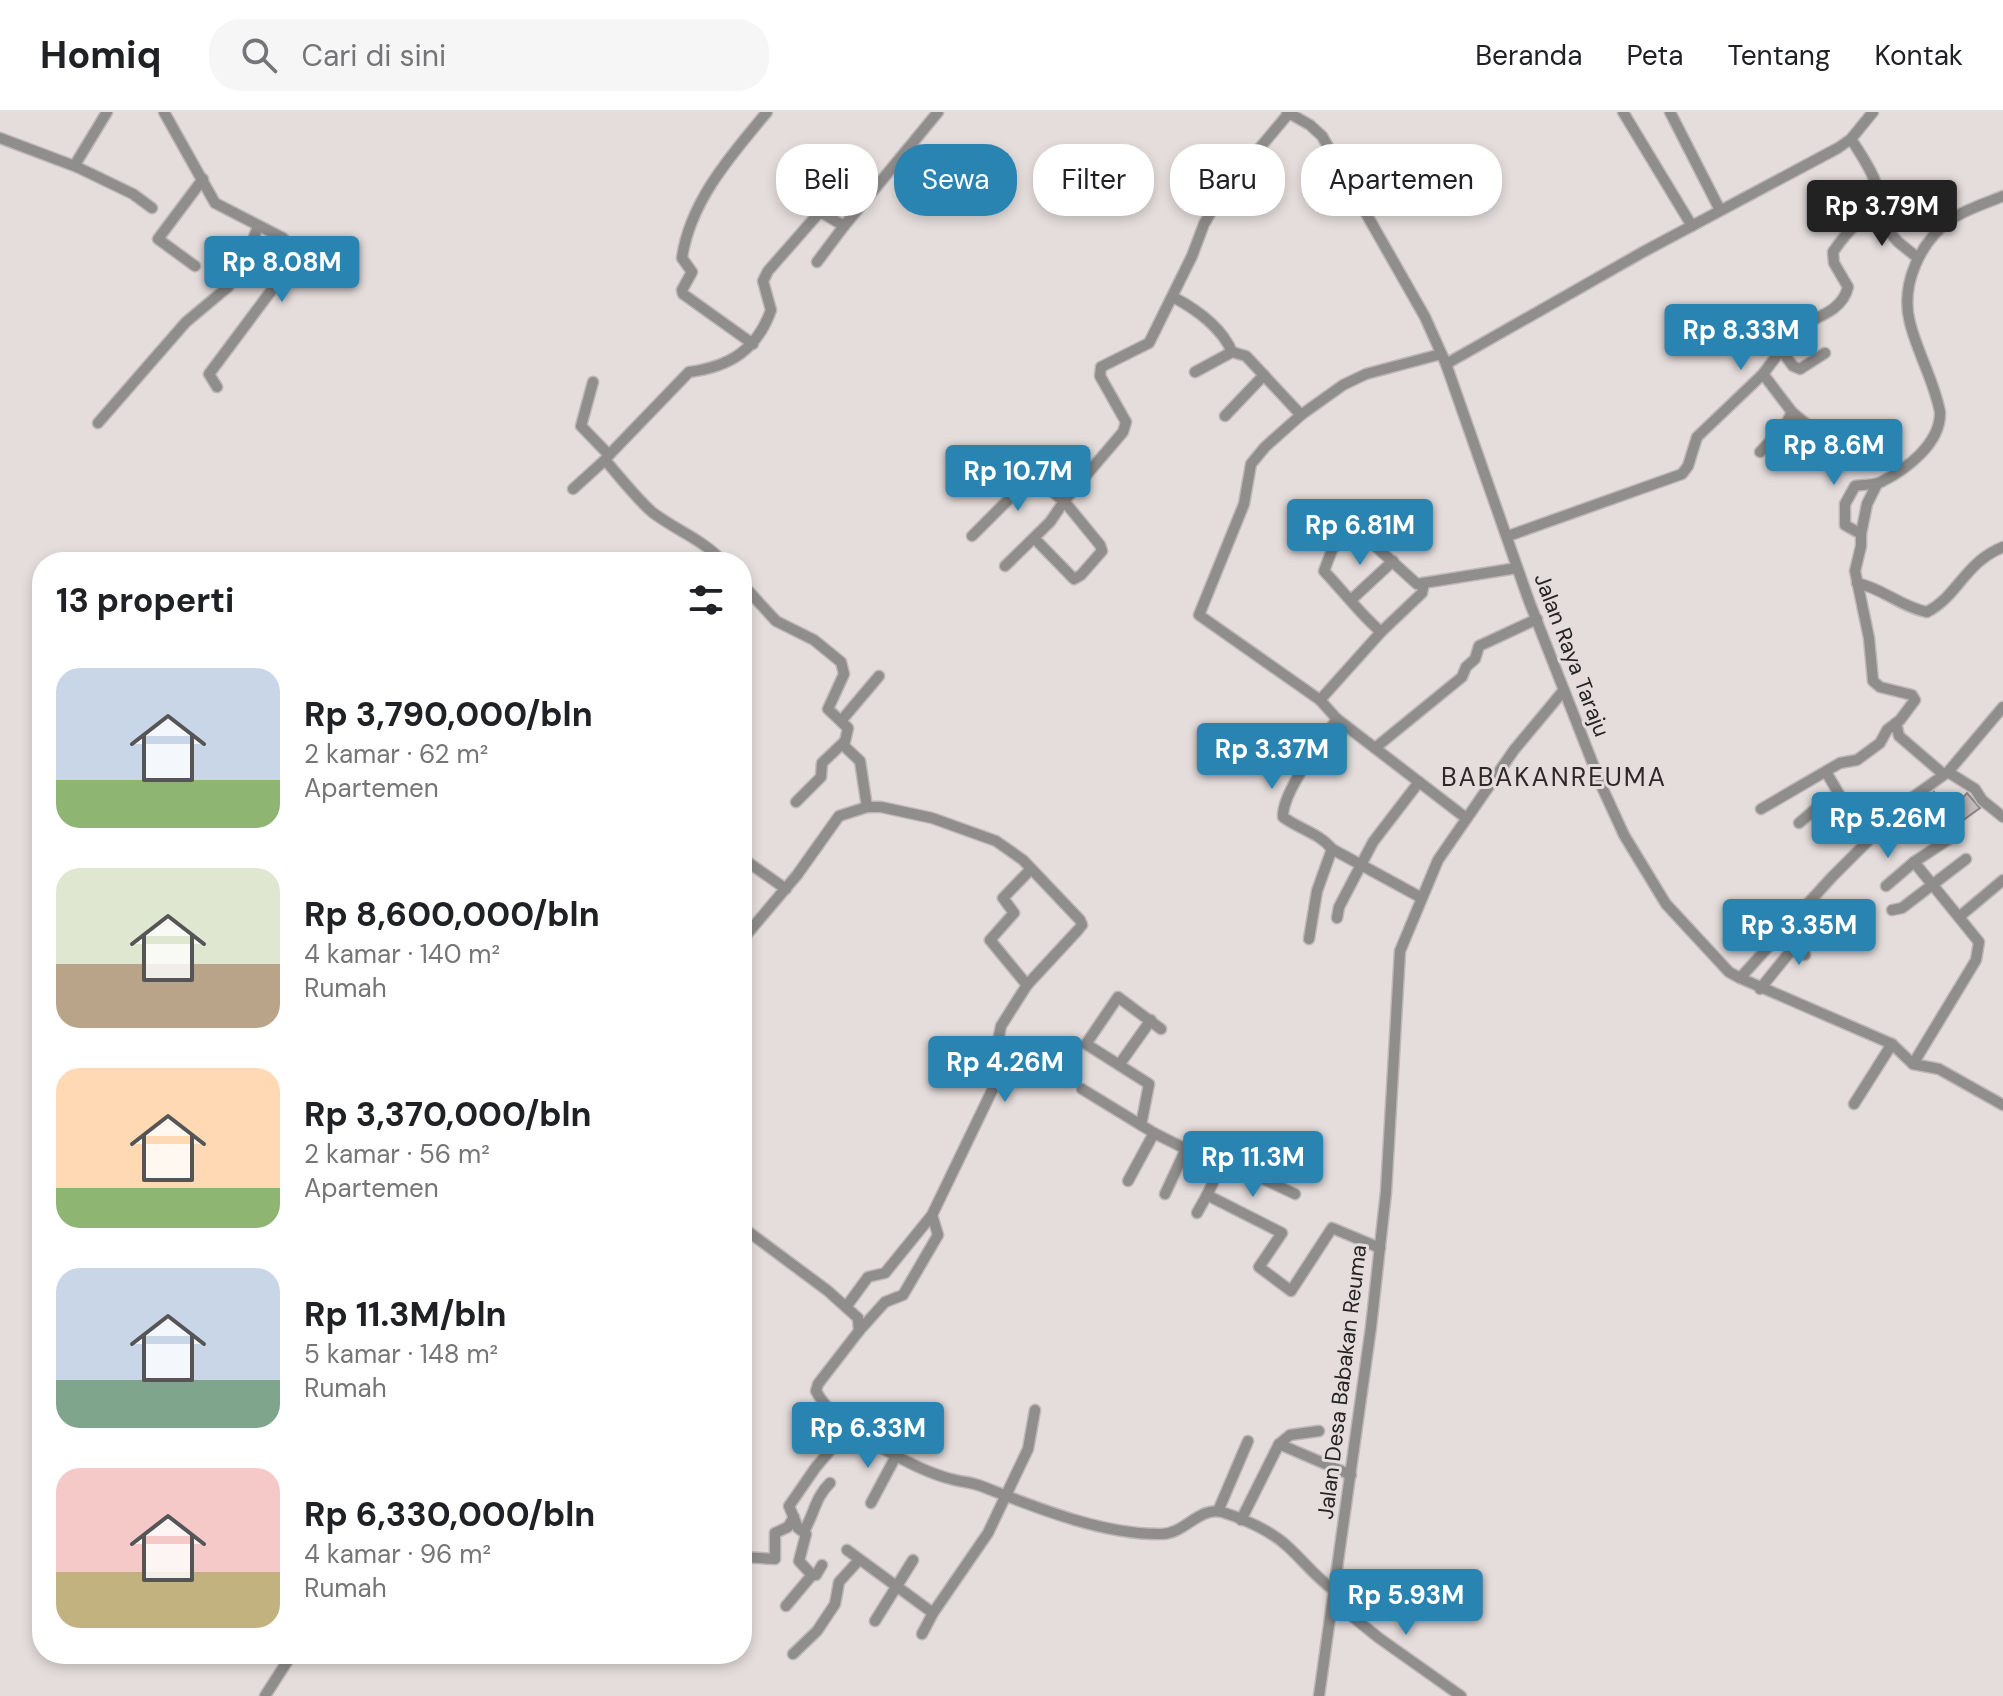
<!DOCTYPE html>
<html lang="id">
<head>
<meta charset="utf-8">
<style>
	:root { --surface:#fff; --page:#f6f6f6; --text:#202124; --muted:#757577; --line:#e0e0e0; --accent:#2984b1 }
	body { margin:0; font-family:"DM Sans",sans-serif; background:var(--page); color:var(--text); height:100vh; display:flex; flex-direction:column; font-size:30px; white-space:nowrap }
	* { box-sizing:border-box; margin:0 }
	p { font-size:26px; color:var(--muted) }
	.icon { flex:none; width:44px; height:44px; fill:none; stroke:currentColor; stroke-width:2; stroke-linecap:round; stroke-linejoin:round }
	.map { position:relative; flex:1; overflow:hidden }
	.panel { position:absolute; left:32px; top:440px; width:720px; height:1112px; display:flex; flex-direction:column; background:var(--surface); border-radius:32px; box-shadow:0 4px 12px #0003 }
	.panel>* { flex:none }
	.top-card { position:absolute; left:776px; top:32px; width:760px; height:72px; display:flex; gap:16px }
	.price { position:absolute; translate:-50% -68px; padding:0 18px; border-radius:8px; background:var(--accent); color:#fff; font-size:26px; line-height:52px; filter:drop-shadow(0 2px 4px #0008) }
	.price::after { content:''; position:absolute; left:50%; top:48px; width:24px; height:18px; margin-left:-12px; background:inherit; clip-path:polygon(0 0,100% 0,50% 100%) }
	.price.on { background:#222; color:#fff }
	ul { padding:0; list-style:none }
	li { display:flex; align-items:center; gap:24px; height:200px; padding:0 24px }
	li span { display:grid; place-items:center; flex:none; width:224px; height:160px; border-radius:24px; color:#555 }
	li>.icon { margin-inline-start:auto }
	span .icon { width:96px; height:96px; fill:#fffc; stroke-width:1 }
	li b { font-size:34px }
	h2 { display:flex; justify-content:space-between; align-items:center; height:96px; padding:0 24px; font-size:34px }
	.pill { padding:0 28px; border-radius:32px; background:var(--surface); box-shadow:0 4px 12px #0003; font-size:28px; line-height:72px }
	.pill.on { background:var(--accent); color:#fff }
	header { display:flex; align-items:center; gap:48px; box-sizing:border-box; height:112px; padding:0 40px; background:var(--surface); border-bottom:2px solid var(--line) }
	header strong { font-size:38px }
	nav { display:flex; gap:44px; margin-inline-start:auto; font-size:28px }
	.search { width:560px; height:72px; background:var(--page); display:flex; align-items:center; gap:20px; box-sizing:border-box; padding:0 28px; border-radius:32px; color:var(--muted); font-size:30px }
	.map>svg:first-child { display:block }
</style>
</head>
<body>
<header>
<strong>Homiq</strong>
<div class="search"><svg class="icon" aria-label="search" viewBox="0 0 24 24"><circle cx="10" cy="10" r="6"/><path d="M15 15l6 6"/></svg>Cari di sini</div>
<nav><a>Beranda</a><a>Peta</a><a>Tentang</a><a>Kontak</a></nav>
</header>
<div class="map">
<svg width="2003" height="1584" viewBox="0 0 2003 1584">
	<rect width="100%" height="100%" fill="#e4dddc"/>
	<g fill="#c2bcbb" stroke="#8b8484" stroke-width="2">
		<polygon points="1934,680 1949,697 1920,724 1904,706"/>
		<polygon points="1967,681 1980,696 1962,709 1951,699"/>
	</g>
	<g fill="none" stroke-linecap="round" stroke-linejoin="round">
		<g stroke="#beb8b7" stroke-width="13">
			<g id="minor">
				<polyline points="107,0 76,51 77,55 133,82 152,96"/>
				<polyline points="164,0 215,91 283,126 290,136 271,179 209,262 217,275"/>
				<polyline points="1287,0 1310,13 1322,24 1425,205 1446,252 1529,489 1602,675 1624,723 1666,792 1729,860 1740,866 1892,932 1913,952 1939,957 2003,993"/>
				<polyline points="1623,0 1692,114"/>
				<polyline points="1670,0 1720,98"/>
				<polyline points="0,26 77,55"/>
				<polyline points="1872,99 1898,130 1918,146"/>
				<polyline points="817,150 844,114"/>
				<polyline points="195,154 158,127 203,67"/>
				<path d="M 1173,185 C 1196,197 1222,216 1232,240"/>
				<path d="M 753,232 L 683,182 L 682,178 L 692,160 L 682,146 C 690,89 732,42 767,0"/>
				<polyline points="1781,238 1793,254 1800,257 1825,241"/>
				<polyline points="1441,242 1366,262 1343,273 1301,303 1265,335 1251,352 1244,392 1199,503 1320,588 1337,607 1466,706"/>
				<polyline points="1446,252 1643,140 1838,36 1851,27 1873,0"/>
				<polyline points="1195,260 1232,240 1246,244 1301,303"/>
				<polyline points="1763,262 1792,300 1810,315"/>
				<path d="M 593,270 L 581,314 L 609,343 L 689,260 C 729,255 757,238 771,198 L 763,169 L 768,159 L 818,102 L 824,102 L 844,114 L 938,0"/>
				<polyline points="1225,304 1264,263"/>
				<polyline points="98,311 186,210 228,175 247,145 258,114"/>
				<polyline points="1760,340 1785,314 1792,300"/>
				<path d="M 609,343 L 605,348 C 620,365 635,385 652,400 C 675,418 704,428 723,450"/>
				<polyline points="573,377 605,348"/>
				<polyline points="1339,398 1348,418 1374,433 1417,472 1517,456"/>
				<path d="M 1348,418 L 1332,438 L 1324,459 C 1344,480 1359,501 1381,520"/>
				<polyline points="1861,422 1867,392 1877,372"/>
				<polyline points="972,424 1032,364 1064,389 1100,433 1102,439 1081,463 1074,467 1034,426"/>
				<path d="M 1508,424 L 1682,362 L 1688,354 L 1697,325 L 1763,262 L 1781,238 L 1787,222 C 1807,206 1841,204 1848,175 L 1834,151 L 1833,140 C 1871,82 1902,104 1851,27"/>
				<polyline points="1005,454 1050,410 1065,388 1123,320 1126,310 1100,264 1101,255 1149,231 1192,144 1204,112 1222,81 1289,1"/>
				<path d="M 1857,471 C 1882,476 1901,495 1927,500 C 1958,484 1965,450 2003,435"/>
				<polyline points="742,472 776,509 814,528 841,550 844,562 828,597 848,616 844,634 860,649 867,695"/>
				<polyline points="1351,488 1393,449"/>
				<polyline points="1320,588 1381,520 1422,481 1424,471"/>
				<polyline points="841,609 879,564"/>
				<polyline points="1896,611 1899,624 1942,661"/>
				<polyline points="1375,636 1462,565 1466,555 1475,547 1479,534 1537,507"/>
				<polyline points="1948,660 1975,677 1982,688 2003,705"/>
				<polyline points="796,690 821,665 822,651 843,631"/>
				<path d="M 1761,697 L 1840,651 L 1857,648 L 1880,631 L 1887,618 L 1900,608 L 1915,588 L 1912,583 L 1880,575 L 1873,569 L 1869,526 L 1855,459 L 1861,434 L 1861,422 L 1845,413 L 1845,392 L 1855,374 C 1863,372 1873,374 1881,370 C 1907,357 1941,331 1940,300 C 1934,269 1918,242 1910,211 C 1900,173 1920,129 1952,107 C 1966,97 1987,91 2003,84"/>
				<polyline points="1799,711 1826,688 1831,688 1839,682 1826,660"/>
				<path d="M 1332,737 C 1319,721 1299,717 1283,705 C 1282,679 1322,630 1337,607"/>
				<polyline points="742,746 786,777"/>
				<polyline points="1886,774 1914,750"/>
				<polyline points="1892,798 1902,796 1966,747"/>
				<polyline points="1959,805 2003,768"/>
				<polyline points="1337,806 1339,795 1373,730 1419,670"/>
				<polyline points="1778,823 1805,843"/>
				<polyline points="1309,827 1317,779 1332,737 1420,785"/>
				<polyline points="742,828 797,763 839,704 867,695 881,695 932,706 996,729 1023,748 1080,808 1082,813 1078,818 1027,873"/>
				<polyline points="1740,866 1832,765 1910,687 1948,660 2003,595"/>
				<polyline points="1760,877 1789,841 1805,833 1816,820"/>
				<polyline points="1913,952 1976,848 1979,830 1914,750 1958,721"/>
				<polyline points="1119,953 1151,908"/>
				<polyline points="1082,977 1154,1021 1186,1037 1224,1048 1207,1083 1282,1121 1259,1155 1291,1179 1332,1116 1380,1136"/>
				<polyline points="1854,992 1892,932"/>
				<polyline points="1141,1013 1149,972 1086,932 1118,885 1161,917"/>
				<polyline points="1224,1048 1295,1082"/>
				<polyline points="1128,1069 1154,1021"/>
				<polyline points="1165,1082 1186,1037"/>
				<polyline points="1197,1101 1207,1083"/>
				<path d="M 742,1115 L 828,1179 L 858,1206 L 859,1219 L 818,1272 L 816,1279 C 834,1314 914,1358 951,1367 C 961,1370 971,1370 981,1374 C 1035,1395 1102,1423 1162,1422 C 1184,1422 1200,1394 1222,1400 C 1242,1406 1271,1419 1286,1433 C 1303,1448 1316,1466 1335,1479"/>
				<polyline points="846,1195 868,1165 885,1161 932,1103 1000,962 996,939 1001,914 1027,873 990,828 1014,801 1003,786 1031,757"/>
				<polyline points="859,1219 885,1190 903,1183 938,1123 932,1103"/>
				<polyline points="1279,1332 1351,1363"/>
				<polyline points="871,1391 896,1344"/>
				<polyline points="1218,1399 1248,1329"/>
				<polyline points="1241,1408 1279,1332 1290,1323 1319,1319"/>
				<path d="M 804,1419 C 814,1403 815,1385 830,1371"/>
				<polyline points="847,1438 933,1501 988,1421 1028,1337 1035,1298"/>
				<polyline points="742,1445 775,1447 775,1421 788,1415 794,1405"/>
				<polyline points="812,1463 816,1463 822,1453"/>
				<polyline points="1333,1489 1379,1526 1461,1584"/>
				<polyline points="786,1494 812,1463 799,1449 806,1422 798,1416 789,1394 816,1355 851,1314"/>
				<polyline points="875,1509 913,1448"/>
				<polyline points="922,1522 933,1501"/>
				<polyline points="793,1542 817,1519 835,1492 839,1470 859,1448"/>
				<polyline points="265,1584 292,1542"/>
				<polyline points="1319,1584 1371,1215 1386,1080 1400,839 1438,748 1514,638 1564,578"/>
			</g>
		</g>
		<use href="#minor" stroke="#908d8d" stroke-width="10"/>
	</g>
	<g text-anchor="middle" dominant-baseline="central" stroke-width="6" stroke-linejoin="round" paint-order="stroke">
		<g font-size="22" fill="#252323" stroke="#e4dddc">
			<text transform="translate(1572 543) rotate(69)">Jalan Raya Taraju</text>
			<text transform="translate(1342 1270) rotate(-83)">Jalan Desa Babakan Reuma</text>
		</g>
		<g font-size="26" letter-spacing="2" fill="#2e2928" stroke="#e4dddc">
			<text x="1554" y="665">BABAKANREUMA</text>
		</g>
	</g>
</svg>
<b class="price on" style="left:1882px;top:136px">Rp 3.79M</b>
<b class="price" style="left:282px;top:192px">Rp 8.08M</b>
<b class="price" style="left:1741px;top:260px">Rp 8.33M</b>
<b class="price" style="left:1834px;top:375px">Rp 8.6M</b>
<b class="price" style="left:1018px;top:401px">Rp 10.7M</b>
<b class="price" style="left:1360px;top:455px">Rp 6.81M</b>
<b class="price" style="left:1272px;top:679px">Rp 3.37M</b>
<b class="price" style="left:1888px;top:748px">Rp 5.26M</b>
<b class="price" style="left:1799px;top:855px">Rp 3.35M</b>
<b class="price" style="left:1005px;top:992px">Rp 4.26M</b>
<b class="price" style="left:1253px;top:1087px">Rp 11.3M</b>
<b class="price" style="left:868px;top:1358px">Rp 6.33M</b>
<b class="price" style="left:1406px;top:1525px">Rp 5.93M</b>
<div class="top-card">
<a class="pill">Beli</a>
<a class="pill on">Sewa</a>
<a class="pill">Filter</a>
<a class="pill">Baru</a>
<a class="pill">Apartemen</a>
</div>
<section class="panel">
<h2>13 properti<svg class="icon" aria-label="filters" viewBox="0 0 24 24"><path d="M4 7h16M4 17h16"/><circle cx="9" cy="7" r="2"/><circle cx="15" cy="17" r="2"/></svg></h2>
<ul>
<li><span style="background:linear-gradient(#c9d6e8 70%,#8fb573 0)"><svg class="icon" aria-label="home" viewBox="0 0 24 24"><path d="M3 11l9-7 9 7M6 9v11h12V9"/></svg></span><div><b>Rp 3,790,000/bln</b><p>2 kamar · 62 m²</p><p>Apartemen</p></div></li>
<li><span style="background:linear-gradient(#dfe7d0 60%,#b9a48a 0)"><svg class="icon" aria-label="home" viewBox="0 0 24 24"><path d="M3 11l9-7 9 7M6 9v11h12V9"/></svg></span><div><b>Rp 8,600,000/bln</b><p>4 kamar · 140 m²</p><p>Rumah</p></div></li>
<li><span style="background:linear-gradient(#ffd9b3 75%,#8fb573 0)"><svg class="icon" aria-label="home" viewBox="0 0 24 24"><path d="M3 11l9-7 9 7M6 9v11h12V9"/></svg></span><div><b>Rp 3,370,000/bln</b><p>2 kamar · 56 m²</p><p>Apartemen</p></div></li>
<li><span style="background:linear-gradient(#c9d6e8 70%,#7fa58c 0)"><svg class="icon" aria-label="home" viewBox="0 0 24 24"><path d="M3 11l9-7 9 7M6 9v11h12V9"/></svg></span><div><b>Rp 11.3M/bln</b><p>5 kamar · 148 m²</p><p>Rumah</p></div></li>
<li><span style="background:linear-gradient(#f6c9c9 65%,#c2b280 0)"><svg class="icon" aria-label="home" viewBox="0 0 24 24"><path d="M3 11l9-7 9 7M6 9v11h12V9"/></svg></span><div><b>Rp 6,330,000/bln</b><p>4 kamar · 96 m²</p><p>Rumah</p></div></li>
</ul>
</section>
</div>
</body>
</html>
